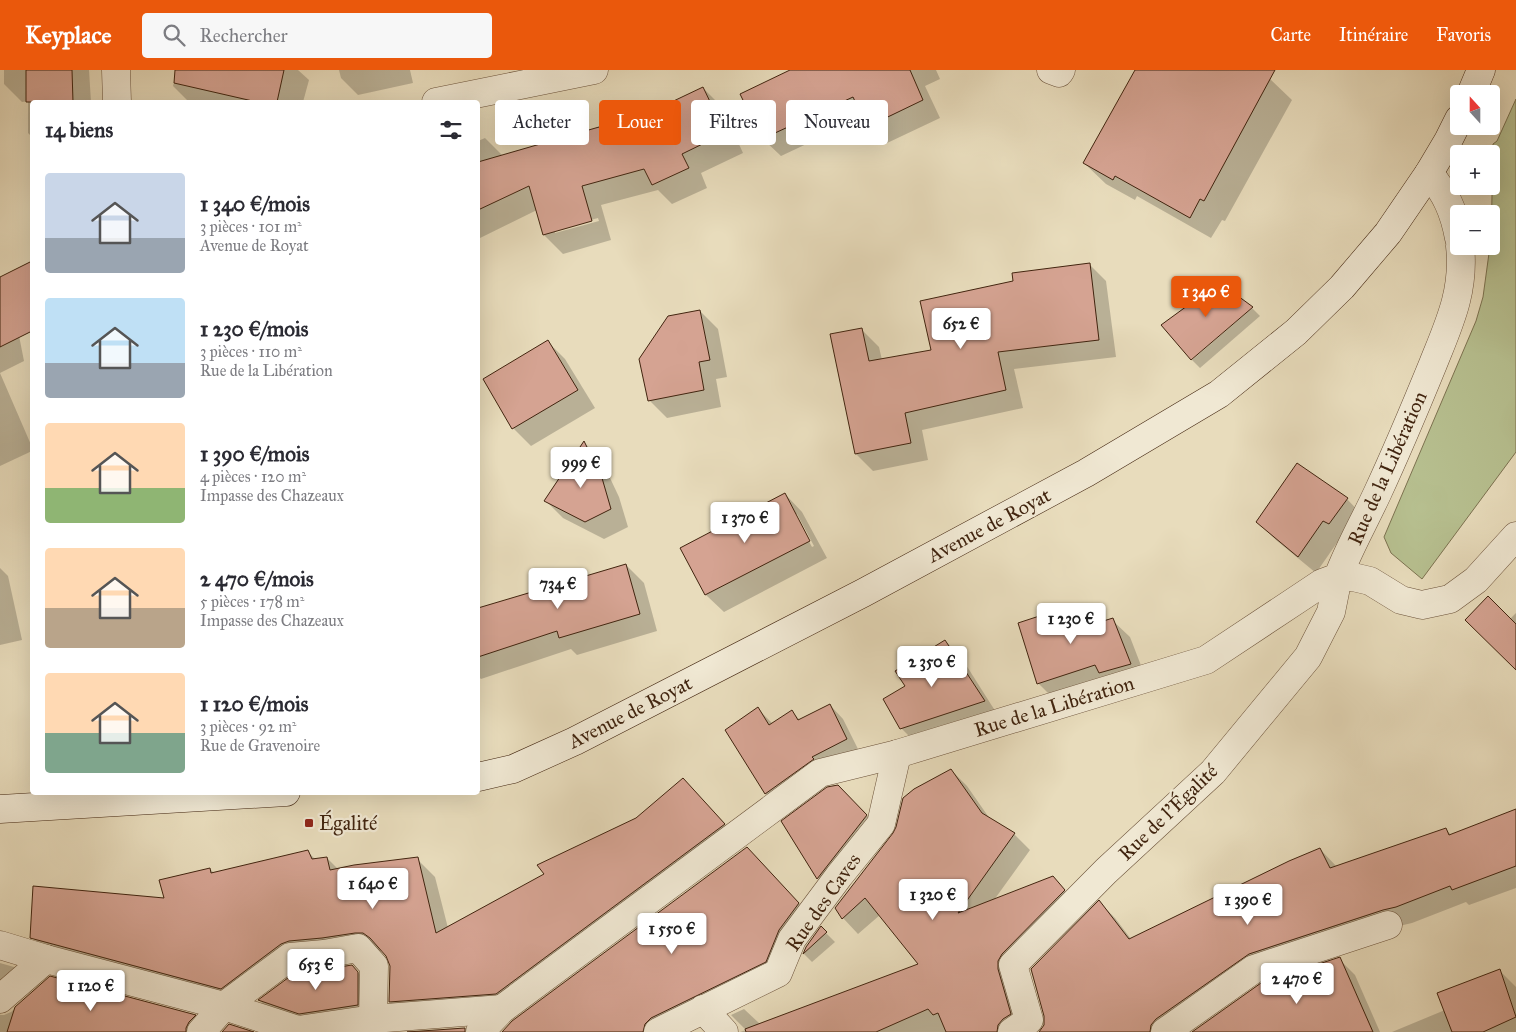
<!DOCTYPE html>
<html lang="fr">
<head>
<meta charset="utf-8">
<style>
	:root { --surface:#fff; --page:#f7f7f7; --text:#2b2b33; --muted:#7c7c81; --accent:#ea580c }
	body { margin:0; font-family:"IM FELL Great Primer",serif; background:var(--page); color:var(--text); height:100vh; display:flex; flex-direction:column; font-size:19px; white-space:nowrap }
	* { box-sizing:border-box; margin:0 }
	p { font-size:16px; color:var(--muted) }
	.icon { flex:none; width:28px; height:28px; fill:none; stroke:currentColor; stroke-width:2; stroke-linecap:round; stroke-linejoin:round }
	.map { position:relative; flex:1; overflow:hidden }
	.drawer { position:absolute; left:30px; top:30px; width:450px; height:695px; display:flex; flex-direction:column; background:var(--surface); border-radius:5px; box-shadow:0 5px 20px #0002 }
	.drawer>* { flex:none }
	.banner { position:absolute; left:495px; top:30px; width:475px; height:45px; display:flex; gap:10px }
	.needle { width:32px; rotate:339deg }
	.buttons { position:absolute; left:1450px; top:15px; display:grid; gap:10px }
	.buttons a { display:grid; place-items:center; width:50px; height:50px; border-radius:5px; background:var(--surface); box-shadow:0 5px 20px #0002; font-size:25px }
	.price { position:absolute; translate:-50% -42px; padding:0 11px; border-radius:5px; background:#fff; color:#222; font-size:16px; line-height:32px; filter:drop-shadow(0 1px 2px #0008) }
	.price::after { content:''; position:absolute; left:50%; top:30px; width:15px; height:11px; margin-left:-8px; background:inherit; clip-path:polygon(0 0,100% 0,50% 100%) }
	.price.active { background:var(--accent); color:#fff }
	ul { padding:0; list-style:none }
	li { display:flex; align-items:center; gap:15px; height:125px; padding:0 15px }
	li span { display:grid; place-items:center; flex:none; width:140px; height:100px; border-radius:5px; color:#555 }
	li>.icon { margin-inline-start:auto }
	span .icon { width:60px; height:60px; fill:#fffc; stroke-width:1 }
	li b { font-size:21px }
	h2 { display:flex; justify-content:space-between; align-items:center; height:60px; padding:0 15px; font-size:21px }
	.chip { padding:0 18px; border-radius:5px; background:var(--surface); box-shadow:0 5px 20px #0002; font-size:18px; line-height:45px }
	.chip.active { background:var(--accent); color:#fff }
	header { display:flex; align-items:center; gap:30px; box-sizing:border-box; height:70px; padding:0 25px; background:var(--accent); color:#fff }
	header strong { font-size:24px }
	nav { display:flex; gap:28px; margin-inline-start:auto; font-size:18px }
	.search { width:350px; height:45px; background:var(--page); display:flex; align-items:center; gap:12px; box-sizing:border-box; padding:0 18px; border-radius:5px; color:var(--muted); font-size:19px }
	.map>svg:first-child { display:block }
</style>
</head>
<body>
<header>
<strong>Keyplace</strong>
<div class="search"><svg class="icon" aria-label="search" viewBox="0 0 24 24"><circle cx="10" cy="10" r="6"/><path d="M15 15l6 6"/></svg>Rechercher</div>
<nav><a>Carte</a><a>Itinéraire</a><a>Favoris</a></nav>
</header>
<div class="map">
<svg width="1516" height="962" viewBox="0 0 1516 962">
	<rect width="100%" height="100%" fill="#e8dcbc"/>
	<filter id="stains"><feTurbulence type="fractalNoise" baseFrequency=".004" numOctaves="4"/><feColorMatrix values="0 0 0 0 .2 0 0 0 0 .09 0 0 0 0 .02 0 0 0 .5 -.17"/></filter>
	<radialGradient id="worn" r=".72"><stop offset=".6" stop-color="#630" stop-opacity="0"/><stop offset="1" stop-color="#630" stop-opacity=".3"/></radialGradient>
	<polygon fill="#b7c090" stroke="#7c7250" points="1516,29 1516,382 1422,509 1391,483 1384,467 1476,251 1483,227 1490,176 1491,176 1493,74 1497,71"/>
	<g fill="#0003" fill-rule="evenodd">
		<polygon points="4,0 89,0 91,32 32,32 32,67 28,63 28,31 22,32 4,14"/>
		<polygon points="177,0 298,0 309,10 303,32 189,32 173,16"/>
		<polygon points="339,0 410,0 413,13 358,25 341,8"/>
		<polygon points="793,0 936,0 940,9 925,16 940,48 885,74 868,56 864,47 781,86 763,69 742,25"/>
		<polygon points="1137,0 1255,0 1270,9 1292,30 1225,151 1222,150 1211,168 1137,126 1135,130 1106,114 1084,93"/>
		<path d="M 703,18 L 722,37 L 743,83 L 701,103 L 707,118 L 672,134 L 658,120 L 601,135 L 611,170 L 563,184 L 544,165 L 537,140 L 478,169 L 478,71 L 485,68 L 503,86 L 599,58 L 606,65 ZM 598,148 L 599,151 L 555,163 L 555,160 Z"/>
		<polygon points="32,192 32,262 30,193"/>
		<polygon points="1089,194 1106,211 1116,287 1014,299 1023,338 922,360 928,390 873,401 856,384 831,265 862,260 879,277 882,290 933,281"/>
		<polygon points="0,210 10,220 24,291 0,303 32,377 32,381 0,396"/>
		<polygon points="1252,238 1260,246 1200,298 1192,290"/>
		<polygon points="700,241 718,259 727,307 716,309 721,337 667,348 649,330"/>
		<polygon points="548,272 565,289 595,338 531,376 513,358 484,309"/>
		<polygon points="584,373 602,391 619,427 628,457 604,469 563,448 546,431"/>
		<path d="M 785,424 L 802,442 L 827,488 L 724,542 L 706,525 L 682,478 ZM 794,444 L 797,444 L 814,476 L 812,477 Z"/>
		<polygon points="1347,429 1364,447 1341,467 1316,503 1276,470 1258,452"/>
		<polygon points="626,495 644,513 657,561 577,585 571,579 481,609 478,606 478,539"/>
		<polygon points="0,498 8,506 22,570 0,575"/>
		<polygon points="1076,535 1094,555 1112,550 1130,567 1147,611 1056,631 1038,613"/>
		<polygon points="1516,543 1516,599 1510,549"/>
		<polygon points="945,571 961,587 999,647 917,674 901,658 907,616"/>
		<polygon points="830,635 843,649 860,683 779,737 766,724 727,660 758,639 773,654 792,642 800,650"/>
		<polygon points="951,700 967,716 990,749 1014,764 1030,780 994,830 1052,808 1068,824 1018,900 1023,962 740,962 746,960 731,945 744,939 760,954 920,895 880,845 858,864 843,848"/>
		<polygon points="700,728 742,772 514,941 408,949 390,932 391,896 387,886 382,881 374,880 307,889 239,936 50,885 32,867 166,830 210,799 214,803 308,782 316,790 327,788 339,800 417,789 435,807 448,858"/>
		<polygon points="851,729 879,758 830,820 818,808 783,751"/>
		<polygon points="1516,740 1516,818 1469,835 1466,832 1412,853 1399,856 1265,900 1176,962 1040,962 1045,955 1099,832 1115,848 1131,869 1320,779 1337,797 1446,759 1452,766"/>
		<polygon points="763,794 814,850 795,876 670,962 503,962"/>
		<polygon points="821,858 835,872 812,892 804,884 807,877"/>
		<polygon points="1339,889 1355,905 1380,962 1194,962"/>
		<polygon points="0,893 14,897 29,912 1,940 0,945 4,945 11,942 50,908 195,946 211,961 0,962"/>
		<polygon points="352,896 366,911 371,949 314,958 273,944 260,931 296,903"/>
		<polygon points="1500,901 1516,917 1516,962 1392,962 1445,940"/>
	</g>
	<g fill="#d5a392" stroke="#41240f">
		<polygon points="26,0 72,0 73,32 26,32"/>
		<polygon points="175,0 284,0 277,32 257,32 174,13"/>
		<polygon points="790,0 910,0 923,30 867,57 853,27 762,69 740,24"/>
		<polygon points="1135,0 1275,0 1204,131 1200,129 1190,148 1115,106 1113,110 1083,93"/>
		<polygon points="703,17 725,63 682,84 689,98 652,115 644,99 582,116 592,151 543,165 529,116 478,140 478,92 599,57 602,65"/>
		<polygon points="32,191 32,261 0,277 0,207"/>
		<polygon points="1090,193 1099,270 998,282 1006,320 905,343 911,373 855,384 830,264 862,258 869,291 931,280 920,231 1013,211 1012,203"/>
		<polygon points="1212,207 1253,237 1191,290 1161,255 1187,236"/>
		<polygon points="700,240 710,290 699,292 704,320 648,331 639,289 668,246"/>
		<polygon points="548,270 578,320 512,359 483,309"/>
		<polygon points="584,371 602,408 611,439 585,452 544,431"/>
		<polygon points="1297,393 1348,428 1329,454 1323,451 1298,487 1256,452"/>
		<polygon points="785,423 810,471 705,525 680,478"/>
		<polygon points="626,494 640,544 559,568 557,561 478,587 478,538"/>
		<polygon points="1488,526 1516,554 1516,600 1465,550"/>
		<polygon points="1076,534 1084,557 1113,548 1131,594 1099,603 1095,595 1037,614 1018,553"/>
		<polygon points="945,570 985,631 900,659 883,629 905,616 895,601"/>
		<polygon points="830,634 847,669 812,687 814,689 765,724 725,660 758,637 769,655 792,640 798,650"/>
		<polygon points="951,699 982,743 1015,763 958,843 1053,806 1065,820 1002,884 998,891 998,899 1011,944 1003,949 998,955 997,962 946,962 938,943 933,945 928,939 876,962 746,962 745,959 918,894 865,828 842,849 835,838 893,763 896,757 903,728 914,719"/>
		<polygon points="683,708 725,754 496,924 389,932 390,896 386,886 370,868 363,863 355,863 322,868 289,871 281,874 221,919 30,868 33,816 164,828 159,810 210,798 211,803 308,780 312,789 327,787 330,800 354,795 418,787 436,863 544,804 537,795 636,748"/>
		<polygon points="838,715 867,745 817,809 781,751 827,717"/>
		<polygon points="1516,739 1516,796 1452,820 1450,816 1396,837 1383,840 1249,884 1156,949 1151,955 1150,962 1039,962 1044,955 1044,946 1031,899 1099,830 1129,869 1289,791 1320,778 1330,798 1446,758 1449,765"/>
		<polygon points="747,777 799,833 779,860 766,892 651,948 645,954 643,962 502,962 512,951"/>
		<polygon points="821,856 827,862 803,884 806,877"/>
		<polygon points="1340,887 1373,962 1192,962 1261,913"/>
		<polygon points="352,895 358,902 358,935 299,944 258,930 296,902 327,899"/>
		<polygon points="1500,899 1516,947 1483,962 1452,962 1437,923"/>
		<polygon points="50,906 196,945 189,952 186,958 186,962 7,962 15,937"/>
		<polygon points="229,954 254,962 222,962"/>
		<polygon points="465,958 465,962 407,962"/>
	</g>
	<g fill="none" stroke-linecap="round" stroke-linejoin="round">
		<g stroke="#6b523a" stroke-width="29">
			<g id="street">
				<polyline points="116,0 117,32"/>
				<polyline points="1051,0 1059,3 1061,0"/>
				<polyline points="436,32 594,0"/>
				<path d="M 1429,103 C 1446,124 1454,141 1459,168"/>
				<polyline points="0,875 46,889 224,936 298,960 373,949 502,939"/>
				<polyline points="0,929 46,889"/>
				<polyline points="703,939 724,962"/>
				<polyline points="201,962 224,936 290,887 324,884 358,878 374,896 373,949"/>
				<path d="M 480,962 L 502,939 L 820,703 L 897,684 L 1206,590 L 1298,529 L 1322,513 L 1338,507 C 1349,478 1364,452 1377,424 C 1397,381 1415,338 1433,294 C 1449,254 1465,221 1460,176"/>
				<polyline points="658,962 778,903 792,869 839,806 881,754 897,684"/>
				<polyline points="1012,962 1029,950 1013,895 1106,801 1213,702 1308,587 1331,542 1338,507 1353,507 1370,511 1401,530 1422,535 1450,529 1476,510 1516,466"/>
				<polyline points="1165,962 1254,899 1388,855"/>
			</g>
		</g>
		<g stroke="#41240f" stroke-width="29">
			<g id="secondary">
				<polyline points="1471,24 1481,0"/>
				<polyline points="478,707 513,699 575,671 863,523 1086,403 1219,324 1296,262 1342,217 1388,163 1429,103 1448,71 1459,49"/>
				<polyline points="0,739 286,722"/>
			</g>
		</g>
		<use href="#street" stroke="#f0e8d3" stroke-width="28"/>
		<use href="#secondary" stroke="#f0e8d3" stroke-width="28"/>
	</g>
	<rect fill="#8f2418" stroke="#f0e8d3" stroke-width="2" x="304" y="748" width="10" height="10" rx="2.5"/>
	<g text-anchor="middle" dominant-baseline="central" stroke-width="4.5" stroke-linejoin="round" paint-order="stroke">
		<g font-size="20" fill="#41240f" stroke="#f0e8d3">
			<text transform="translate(1387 398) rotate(-66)">Rue de la Libération</text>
			<text transform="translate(989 455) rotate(-28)">Avenue de Royat</text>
			<text transform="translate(1054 636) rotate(-17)">Rue de la Libération</text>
			<text transform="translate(630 642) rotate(-27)">Avenue de Royat</text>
			<text transform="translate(1168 742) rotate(-44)">Rue de l'Égalité</text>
			<text transform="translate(823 832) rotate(-55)">Rue des Caves</text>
		</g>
		<g font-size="20" fill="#41240f" stroke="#f0e8d3" text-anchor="start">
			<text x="319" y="753">Égalité</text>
		</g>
	</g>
	<rect width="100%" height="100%" filter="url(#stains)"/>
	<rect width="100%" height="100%" fill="url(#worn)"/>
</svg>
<div class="buttons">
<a><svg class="needle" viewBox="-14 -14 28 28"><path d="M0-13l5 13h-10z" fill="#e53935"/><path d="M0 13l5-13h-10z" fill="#7c7c81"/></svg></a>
<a>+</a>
<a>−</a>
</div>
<b class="price active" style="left:1206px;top:248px">1 340 €</b>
<b class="price" style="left:961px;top:280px">652 €</b>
<b class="price" style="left:581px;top:419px">999 €</b>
<b class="price" style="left:745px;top:474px">1 370 €</b>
<b class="price" style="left:558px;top:540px">734 €</b>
<b class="price" style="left:1071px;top:575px">1 230 €</b>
<b class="price" style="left:932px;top:618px">2 350 €</b>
<b class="price" style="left:373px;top:840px">1 640 €</b>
<b class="price" style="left:933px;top:851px">1 320 €</b>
<b class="price" style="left:1248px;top:856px">1 390 €</b>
<b class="price" style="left:672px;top:885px">1 550 €</b>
<b class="price" style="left:316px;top:921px">653 €</b>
<b class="price" style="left:1297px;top:935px">2 470 €</b>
<b class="price" style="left:91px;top:942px">1 120 €</b>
<div class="banner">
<a class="chip">Acheter</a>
<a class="chip active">Louer</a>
<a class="chip">Filtres</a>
<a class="chip">Nouveau</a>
</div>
<section class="drawer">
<h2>14 biens<svg class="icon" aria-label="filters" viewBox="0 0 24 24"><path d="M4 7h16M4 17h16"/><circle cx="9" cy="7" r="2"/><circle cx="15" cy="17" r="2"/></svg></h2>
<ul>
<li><span style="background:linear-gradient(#c9d6e8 65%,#9aa5b1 0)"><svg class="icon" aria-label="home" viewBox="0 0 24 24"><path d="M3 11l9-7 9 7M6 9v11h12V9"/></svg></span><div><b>1 340 €/mois</b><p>3 pièces · 101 m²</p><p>Avenue de Royat</p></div></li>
<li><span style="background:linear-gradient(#bfe0f5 65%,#9aa5b1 0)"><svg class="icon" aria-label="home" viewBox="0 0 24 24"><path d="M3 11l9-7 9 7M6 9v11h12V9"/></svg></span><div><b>1 230 €/mois</b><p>3 pièces · 110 m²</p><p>Rue de la Libération</p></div></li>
<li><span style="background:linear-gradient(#ffd9b3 65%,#8fb573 0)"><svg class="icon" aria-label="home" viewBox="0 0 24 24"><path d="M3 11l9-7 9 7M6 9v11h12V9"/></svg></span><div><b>1 390 €/mois</b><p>4 pièces · 120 m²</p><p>Impasse des Chazeaux</p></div></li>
<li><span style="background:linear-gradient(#ffd9b3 60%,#b9a48a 0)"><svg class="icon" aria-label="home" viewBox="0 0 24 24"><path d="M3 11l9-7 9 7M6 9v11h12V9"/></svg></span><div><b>2 470 €/mois</b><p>5 pièces · 178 m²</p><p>Impasse des Chazeaux</p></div></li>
<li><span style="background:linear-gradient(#ffd9b3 60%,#7fa58c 0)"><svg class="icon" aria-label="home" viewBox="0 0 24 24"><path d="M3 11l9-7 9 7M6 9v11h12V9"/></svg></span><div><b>1 120 €/mois</b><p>3 pièces · 92 m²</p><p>Rue de Gravenoire</p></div></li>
</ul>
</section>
</div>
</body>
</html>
